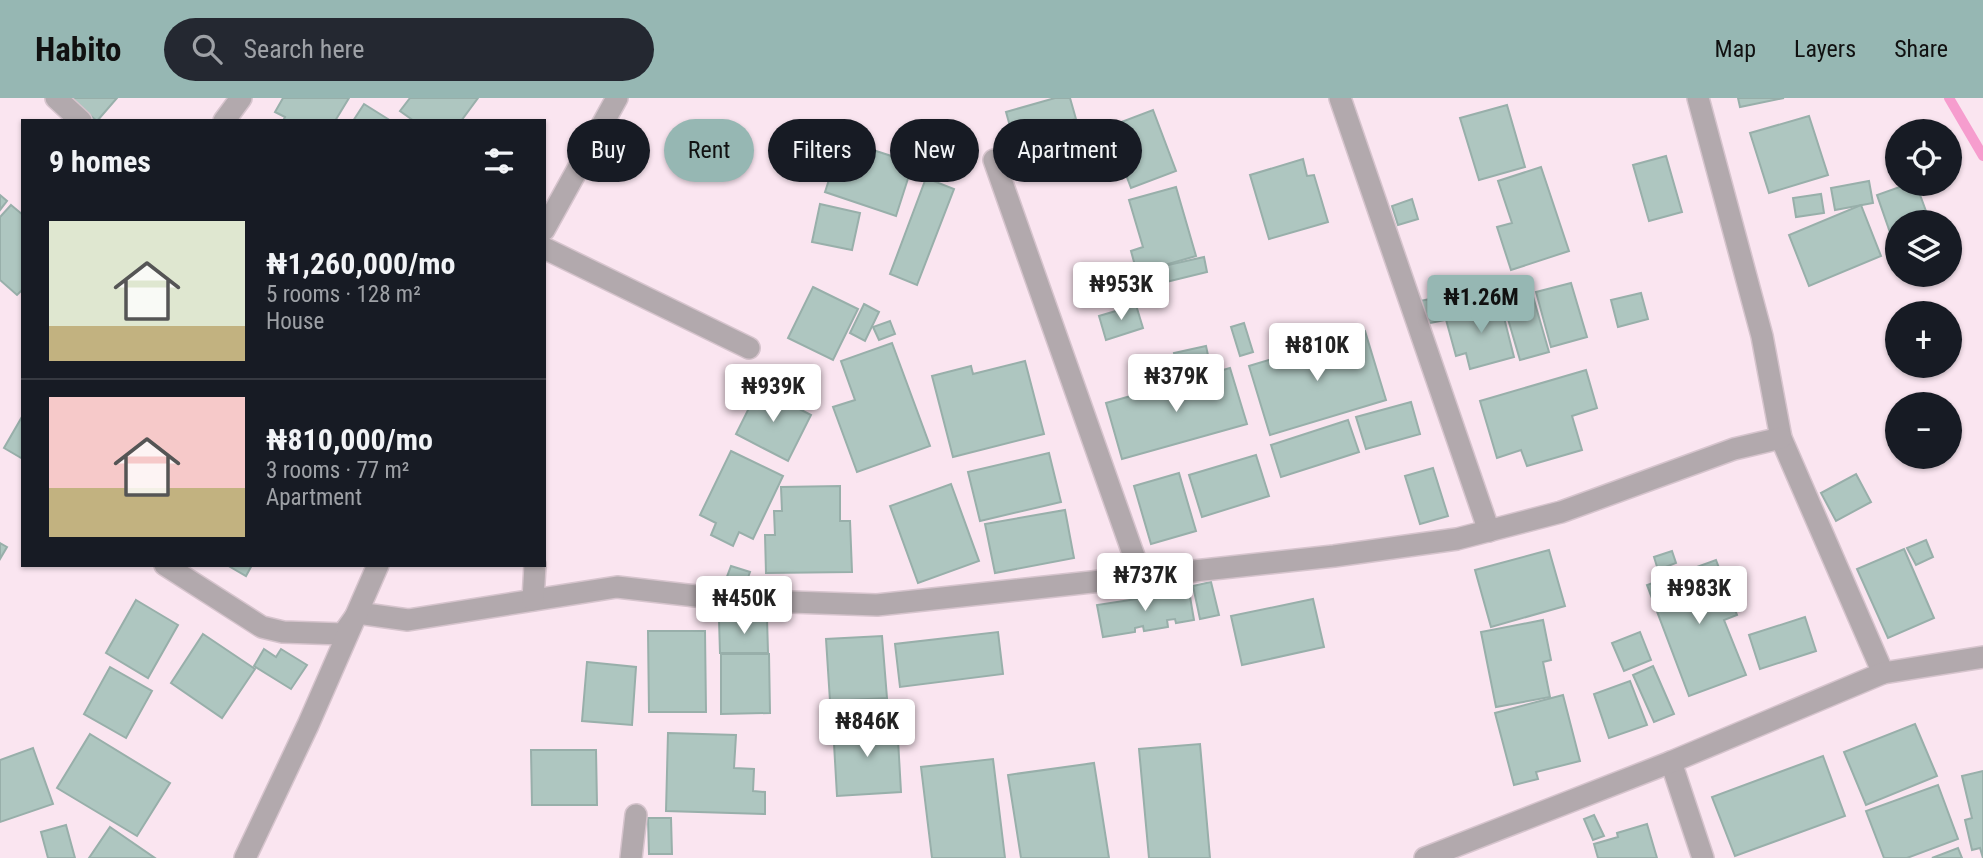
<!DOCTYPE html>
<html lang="en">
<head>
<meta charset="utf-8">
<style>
	:root { --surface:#171b24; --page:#242831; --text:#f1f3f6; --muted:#9ea1a6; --line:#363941; --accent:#96b7b3 }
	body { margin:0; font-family:"Roboto Condensed",sans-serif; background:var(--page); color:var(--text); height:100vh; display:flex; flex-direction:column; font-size:26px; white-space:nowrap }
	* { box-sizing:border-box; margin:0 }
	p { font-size:23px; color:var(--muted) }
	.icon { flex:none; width:38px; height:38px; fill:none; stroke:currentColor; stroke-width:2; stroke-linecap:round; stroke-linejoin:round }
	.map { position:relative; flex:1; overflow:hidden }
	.drawer { position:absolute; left:21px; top:21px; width:525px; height:448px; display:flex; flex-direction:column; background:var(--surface); border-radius:0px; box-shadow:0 2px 5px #0004 }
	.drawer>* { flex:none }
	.guide { position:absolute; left:567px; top:21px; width:665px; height:63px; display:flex; gap:14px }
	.fabs { position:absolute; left:1885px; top:21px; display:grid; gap:14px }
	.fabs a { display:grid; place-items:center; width:77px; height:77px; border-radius:50%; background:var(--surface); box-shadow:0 2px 5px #0004; font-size:35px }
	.price { position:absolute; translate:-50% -60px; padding:0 16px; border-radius:7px; background:#fff; color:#222; font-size:23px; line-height:46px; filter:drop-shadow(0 2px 4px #0008) }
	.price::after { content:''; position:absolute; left:50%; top:42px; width:21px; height:16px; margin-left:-10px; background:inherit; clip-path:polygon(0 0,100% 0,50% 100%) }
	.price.selected { background:var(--accent); color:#111 }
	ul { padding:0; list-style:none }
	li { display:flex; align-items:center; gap:21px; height:175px; padding:0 28px }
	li+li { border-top:2px solid var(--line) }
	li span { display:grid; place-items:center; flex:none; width:196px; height:140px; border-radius:0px; color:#555 }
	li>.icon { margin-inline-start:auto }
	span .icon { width:84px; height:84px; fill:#fffc; stroke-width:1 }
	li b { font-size:30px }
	h2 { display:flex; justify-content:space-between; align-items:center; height:84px; padding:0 28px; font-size:30px }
	.tag { padding:0 24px; border-radius:32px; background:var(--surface); box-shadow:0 2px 5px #0004; font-size:24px; line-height:63px }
	.tag.selected { background:var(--accent); color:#111 }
	header { display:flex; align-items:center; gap:42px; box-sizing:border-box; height:98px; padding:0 35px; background:var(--accent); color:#111 }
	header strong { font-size:33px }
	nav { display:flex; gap:38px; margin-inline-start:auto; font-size:24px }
	.search { width:490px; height:63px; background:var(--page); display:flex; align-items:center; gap:18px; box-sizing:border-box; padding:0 24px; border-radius:38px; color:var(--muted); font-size:26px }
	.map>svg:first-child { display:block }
</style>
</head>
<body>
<header>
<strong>Habito</strong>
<div class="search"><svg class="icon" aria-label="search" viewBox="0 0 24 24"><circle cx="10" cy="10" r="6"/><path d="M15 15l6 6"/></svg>Search here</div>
<nav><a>Map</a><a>Layers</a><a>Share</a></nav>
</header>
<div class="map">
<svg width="1983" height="760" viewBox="0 0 1983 760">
	<rect width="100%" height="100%" fill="#fae5f0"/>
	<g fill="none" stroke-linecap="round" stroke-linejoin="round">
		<polyline stroke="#f69dce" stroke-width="10" points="1949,0 1983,58"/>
	</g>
	<g fill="#aec6c0" stroke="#98afaa" stroke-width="2">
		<polygon points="69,0 117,0 97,23"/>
		<polygon points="283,0 349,0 335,23 283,23 285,19 275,14"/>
		<polygon points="410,0 478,0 461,23 414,23 400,13"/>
		<polygon points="1055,0 1070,0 1076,21 1013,39 1006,14"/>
		<polygon points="1738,0 1784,0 1740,9"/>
		<polygon points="364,6 391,23 353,23"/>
		<polygon points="1507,7 1525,69 1479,82 1460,20"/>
		<polygon points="1153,12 1176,73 1131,90 1108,29"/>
		<polygon points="1809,18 1828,77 1769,95 1750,35"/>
		<polygon points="842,42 913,65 896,118 825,94"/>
		<polygon points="1666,58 1682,114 1649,123 1633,67"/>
		<polygon points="1303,61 1307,78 1314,77 1328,124 1269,141 1250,77"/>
		<polygon points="1541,69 1569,153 1511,172 1497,129 1512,125 1498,83"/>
		<polygon points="926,80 954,91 917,187 890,176"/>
		<polygon points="1869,83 1873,105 1835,112 1831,90"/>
		<polygon points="1908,86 1916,86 1930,124 1897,124 1897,142 1893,143 1877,97"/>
		<polygon points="1176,89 1196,158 1137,175 1131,153 1143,149 1129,102"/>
		<polygon points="1821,96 1824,115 1796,119 1793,100"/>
		<polygon points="0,97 7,103 0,112"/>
		<polygon points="1412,101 1418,121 1398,127 1392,108"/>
		<polygon points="820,106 860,115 852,152 812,144"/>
		<polygon points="11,107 23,117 23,191 17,197 0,182 0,119"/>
		<polygon points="1861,107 1881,158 1809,188 1789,137"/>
		<polygon points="1204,159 1207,174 1162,185 1159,169"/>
		<polygon points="1571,185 1587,239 1551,249 1536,194"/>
		<polygon points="813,189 858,211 833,262 788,240"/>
		<polygon points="1532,195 1549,254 1520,262 1503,204"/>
		<polygon points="1641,195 1648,221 1618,229 1611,202"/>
		<polygon points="1440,199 1445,222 1425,226 1420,203"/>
		<polygon points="1500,204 1514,259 1470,271 1466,255 1456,258 1445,218"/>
		<polygon points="864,206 879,214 865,243 850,235"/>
		<polygon points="1136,207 1143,230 1106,242 1099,218"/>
		<polygon points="890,223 895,236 879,242 873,229"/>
		<polygon points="1244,225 1253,254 1240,258 1231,229"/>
		<polygon points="1365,233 1386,302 1270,337 1249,268"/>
		<polygon points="892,245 930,348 857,374 833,309 855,302 841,263"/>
		<polygon points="1206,248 1211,271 1180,278 1174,255"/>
		<polygon points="1025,263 1044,336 953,359 932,278 971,268 973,276"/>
		<polygon points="1230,270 1247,326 1122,361 1106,305"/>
		<polygon points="1586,272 1597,310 1572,318 1582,352 1527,368 1521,352 1497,360 1480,303"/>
		<polygon points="759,290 811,317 788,363 736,336"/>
		<polygon points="1411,304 1420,336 1366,351 1356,319"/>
		<polygon points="23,317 23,361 4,350"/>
		<polygon points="1348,322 1359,354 1281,379 1271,347"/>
		<polygon points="731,353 783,378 753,441 739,434 733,448 711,437 716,425 700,417"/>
		<polygon points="1049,355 1061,404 980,423 968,374"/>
		<polygon points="1256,357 1269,398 1202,419 1189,377"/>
		<polygon points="1433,370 1448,418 1420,426 1405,378"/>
		<polygon points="1179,375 1196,433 1151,446 1134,388"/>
		<polygon points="1856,376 1871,404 1836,423 1821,395"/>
		<polygon points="951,386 979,463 918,485 890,408"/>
		<polygon points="840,388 840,423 850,423 852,474 766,475 765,437 775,437 774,413 782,413 781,389"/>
		<polygon points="1065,412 1074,460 995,475 985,426"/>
		<polygon points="1926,442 1933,459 1916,467 1907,450"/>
		<polygon points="0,445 7,449 0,461"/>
		<polygon points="1904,451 1934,520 1888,540 1857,471"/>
		<polygon points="1549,452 1565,508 1491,529 1475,472"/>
		<polygon points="1672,453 1676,465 1658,472 1654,459"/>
		<polygon points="1716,462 1737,517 1724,522 1746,577 1689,598 1647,487"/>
		<polygon points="227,467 252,467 246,478"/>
		<polygon points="731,468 750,474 744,491 725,484"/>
		<polygon points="1211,484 1219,517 1200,521 1193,488"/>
		<polygon points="1189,493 1194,522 1176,525 1175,521 1167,522 1168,529 1144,533 1143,528 1135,530 1135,534 1103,539 1097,507"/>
		<polygon points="1313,501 1324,549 1242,567 1231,518"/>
		<polygon points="136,502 178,527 148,580 106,555"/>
		<polygon points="1805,519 1816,553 1760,571 1749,537"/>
		<polygon points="767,520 768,555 720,555 719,521"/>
		<polygon points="1543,522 1551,562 1543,564 1550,599 1496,609 1481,534"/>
		<polygon points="648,533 705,533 706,614 649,614"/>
		<polygon points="998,534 1003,576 900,589 895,546"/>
		<polygon points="1640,534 1651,562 1624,573 1612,545"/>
		<polygon points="203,536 255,571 222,620 171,585"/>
		<polygon points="882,538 887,600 830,603 826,541"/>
		<polygon points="264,551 276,559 281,551 307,567 291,591 254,568"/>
		<polygon points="721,556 769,556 770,615 721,616"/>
		<polygon points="587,564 636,569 632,627 582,623"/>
		<polygon points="1653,568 1674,616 1654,624 1633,577"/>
		<polygon points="110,569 152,593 126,640 84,616"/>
		<polygon points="1630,583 1647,627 1609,640 1594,596"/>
		<polygon points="1563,597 1580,663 1536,674 1538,681 1514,687 1495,615"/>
		<polygon points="897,624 901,694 837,698 833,628"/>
		<polygon points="1915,626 1937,678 1866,707 1844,654"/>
		<polygon points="668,635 736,637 734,670 754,671 753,693 765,694 765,716 666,713"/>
		<polygon points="90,636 170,685 137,738 57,690"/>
		<polygon points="1200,646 1210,760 1149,760 1139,651"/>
		<polygon points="33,650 53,706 0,724 0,662"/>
		<polygon points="531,652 596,652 597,707 532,707"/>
		<polygon points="1823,658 1845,718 1735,758 1712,699"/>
		<polygon points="993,661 1005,760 932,760 921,669"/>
		<polygon points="1094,665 1109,760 1021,760 1008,677"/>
		<polygon points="1983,673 1983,760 1980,750 1972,752 1965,722 1972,720 1962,678"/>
		<polygon points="1938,687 1958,741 1907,760 1884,760 1866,713"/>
		<polygon points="1594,717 1604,738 1593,742 1584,721"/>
		<polygon points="648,720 671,720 672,756 649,756"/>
		<polygon points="1647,726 1657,760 1598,760 1594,746 1618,739 1617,735"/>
		<polygon points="66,727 75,760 48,760 41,734"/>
		<polygon points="110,729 155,760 89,760"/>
		<polygon points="1958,750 1962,760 1932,760"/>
	</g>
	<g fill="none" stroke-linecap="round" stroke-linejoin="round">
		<g stroke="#d6c4cd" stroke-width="24">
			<g id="minor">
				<polyline points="56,0 81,23"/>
				<polyline points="1340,0 1489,433"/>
				<polyline points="1698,0 1762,238 1781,340 1883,575"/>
				<polyline points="224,23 241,0"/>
				<polyline points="994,62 1141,478"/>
				<polyline points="544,132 617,0"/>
				<polyline points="544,150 749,250"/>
				<polyline points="165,467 262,529 283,534 343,536 358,515 408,522 617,489 731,502 877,507 1334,458 1457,441 1561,414 1734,351 1781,340"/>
				<polyline points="533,502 535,467"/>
				<polyline points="1671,664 1703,760"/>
				<polyline points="245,760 308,627 378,467"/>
				<polyline points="631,760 636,717"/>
				<polyline points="1425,760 1671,664 1883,575 1983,559"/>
			</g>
		</g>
		<use href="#minor" stroke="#b2a9ad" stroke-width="21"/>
	</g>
</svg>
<div class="fabs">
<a><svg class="icon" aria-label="locate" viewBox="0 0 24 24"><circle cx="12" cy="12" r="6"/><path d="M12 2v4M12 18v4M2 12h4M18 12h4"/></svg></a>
<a><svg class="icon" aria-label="layers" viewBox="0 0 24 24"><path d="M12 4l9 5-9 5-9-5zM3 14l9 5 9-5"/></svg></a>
<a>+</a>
<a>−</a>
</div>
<b class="price" style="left:1121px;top:224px">₦953K</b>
<b class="price selected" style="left:1481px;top:237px">₦1.26M</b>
<b class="price" style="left:1317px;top:285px">₦810K</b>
<b class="price" style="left:1176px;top:316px">₦379K</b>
<b class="price" style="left:773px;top:326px">₦939K</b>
<b class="price" style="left:1145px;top:515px">₦737K</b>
<b class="price" style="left:1699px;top:528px">₦983K</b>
<b class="price" style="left:744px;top:538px">₦450K</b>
<b class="price" style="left:867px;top:661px">₦846K</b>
<div class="guide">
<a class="tag">Buy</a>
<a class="tag selected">Rent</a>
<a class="tag">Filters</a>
<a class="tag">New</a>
<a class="tag">Apartment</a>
</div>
<section class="drawer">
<h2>9 homes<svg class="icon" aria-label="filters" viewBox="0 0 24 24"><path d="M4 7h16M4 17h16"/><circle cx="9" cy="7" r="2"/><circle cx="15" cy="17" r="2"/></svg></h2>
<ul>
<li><span style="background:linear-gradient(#dfe7d0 75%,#c2b280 0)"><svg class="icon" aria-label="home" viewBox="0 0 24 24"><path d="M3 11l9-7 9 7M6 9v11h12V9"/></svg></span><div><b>₦1,260,000/mo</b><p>5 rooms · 128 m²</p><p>House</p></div></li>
<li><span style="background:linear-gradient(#f6c9c9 65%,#c2b280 0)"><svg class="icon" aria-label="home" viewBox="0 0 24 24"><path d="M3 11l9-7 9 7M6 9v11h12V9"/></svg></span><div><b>₦810,000/mo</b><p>3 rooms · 77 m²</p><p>Apartment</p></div></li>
</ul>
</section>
</div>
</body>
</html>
